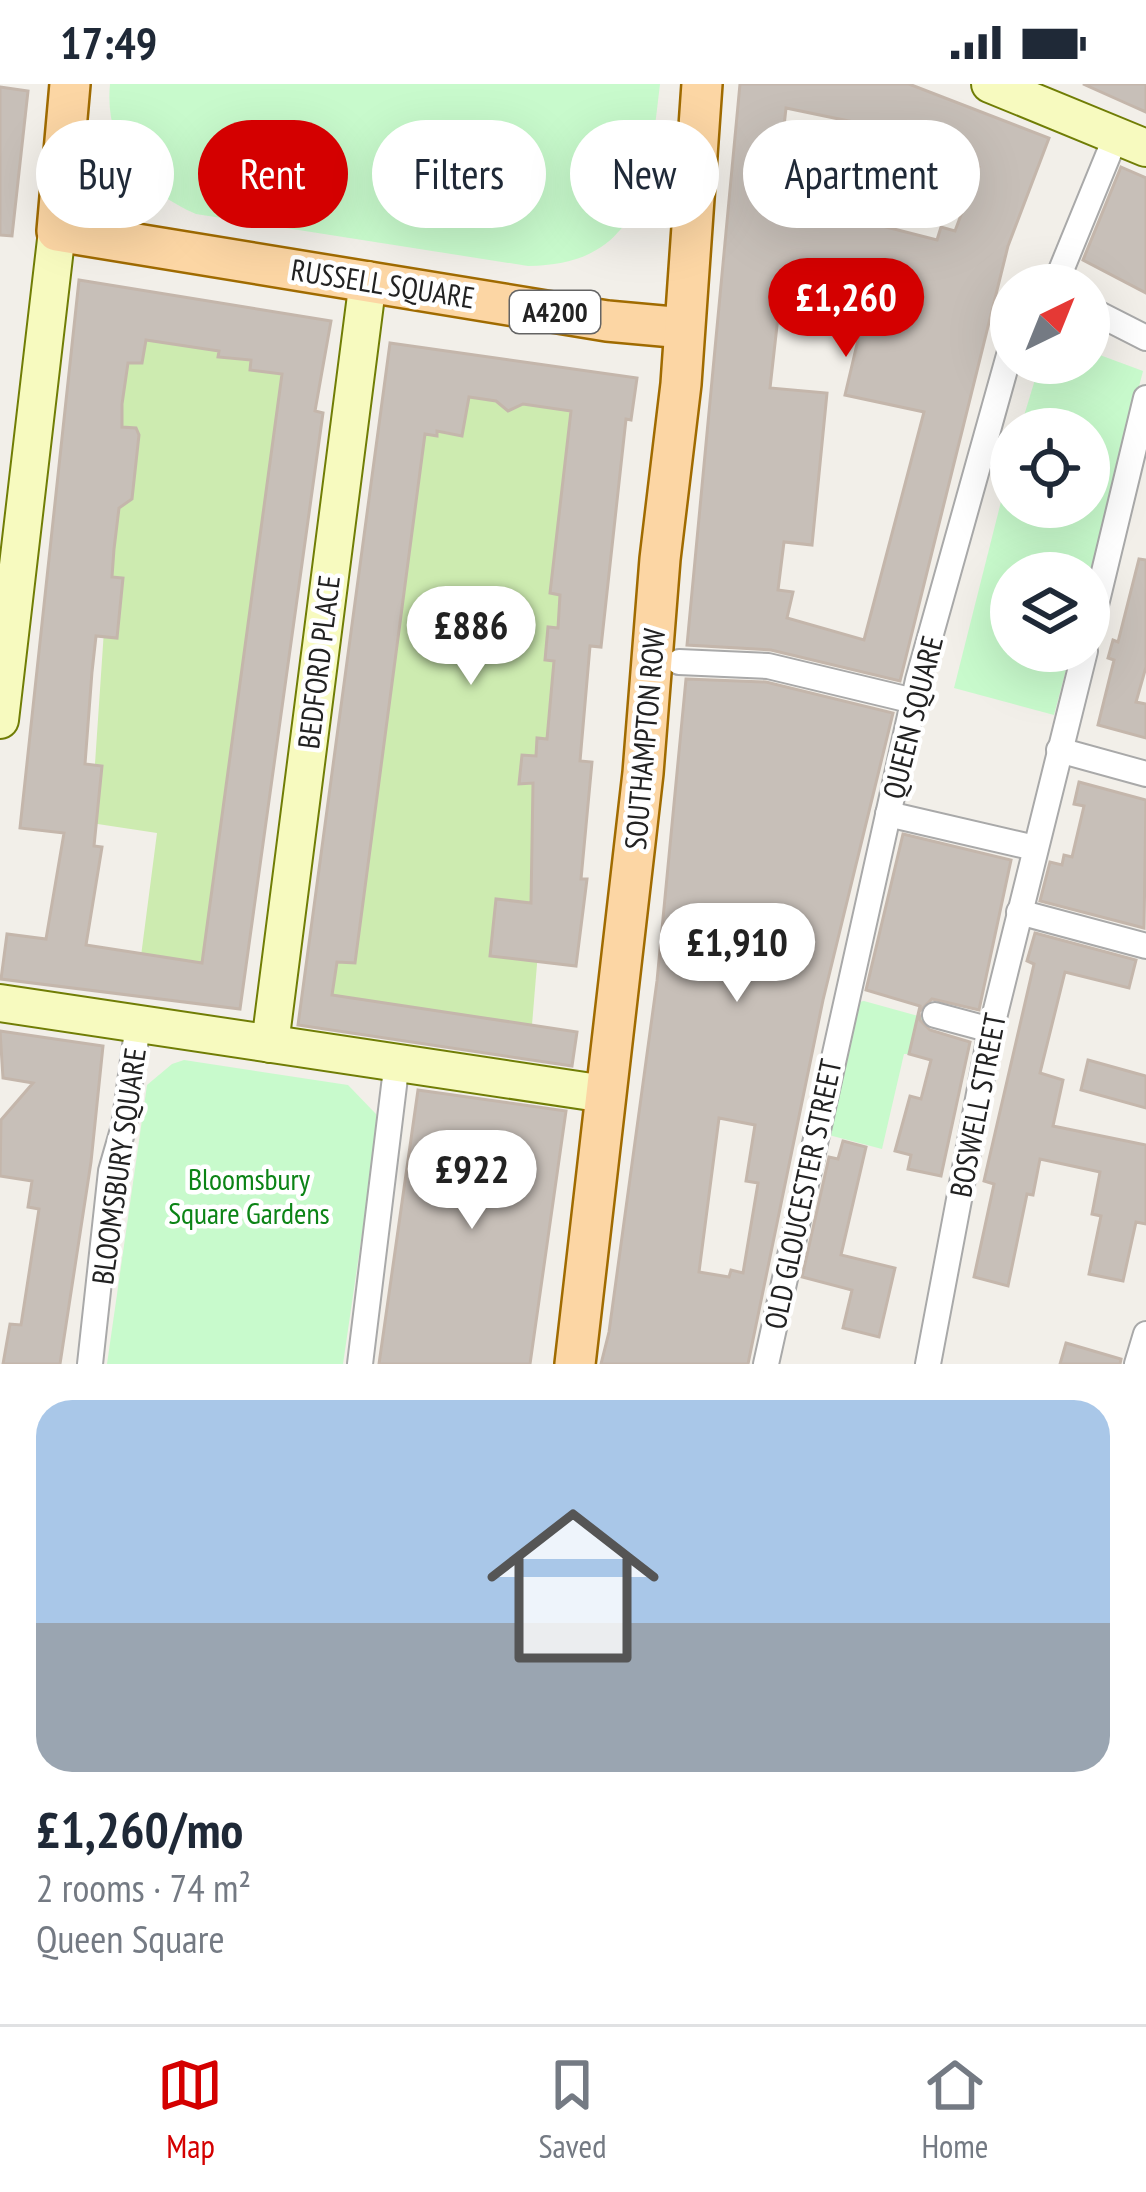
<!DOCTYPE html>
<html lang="en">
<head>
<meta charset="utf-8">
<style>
	:root { --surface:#fff; --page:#f2f2f3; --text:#1f2937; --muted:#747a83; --line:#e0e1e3; --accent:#d40000 }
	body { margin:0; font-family:"PT Sans Narrow",sans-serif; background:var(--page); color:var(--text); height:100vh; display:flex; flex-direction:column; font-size:45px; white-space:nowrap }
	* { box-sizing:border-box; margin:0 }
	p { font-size:39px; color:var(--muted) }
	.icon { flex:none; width:66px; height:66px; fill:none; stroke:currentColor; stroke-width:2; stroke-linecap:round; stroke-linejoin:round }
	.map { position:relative; height:1280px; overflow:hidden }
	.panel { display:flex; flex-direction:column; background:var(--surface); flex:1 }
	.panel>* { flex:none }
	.guide { position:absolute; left:36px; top:36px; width:1074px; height:108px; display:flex; gap:24px }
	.needle { width:78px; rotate:43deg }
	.fabs { position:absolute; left:990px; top:180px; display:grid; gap:24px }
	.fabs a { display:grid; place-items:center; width:120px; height:120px; border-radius:50%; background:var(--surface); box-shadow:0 12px 48px #0002; font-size:60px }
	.price { position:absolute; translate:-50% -102px; padding:0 27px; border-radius:42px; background:#fff; color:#222; font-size:39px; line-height:78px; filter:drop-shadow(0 3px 6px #0008) }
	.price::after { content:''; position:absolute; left:50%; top:72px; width:36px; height:27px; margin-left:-18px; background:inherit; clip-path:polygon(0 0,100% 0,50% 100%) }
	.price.current { background:var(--accent); color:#fff }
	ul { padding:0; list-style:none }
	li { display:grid; align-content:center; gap:24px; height:636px; padding:0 36px }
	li+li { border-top:3px solid var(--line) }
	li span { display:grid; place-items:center; height:372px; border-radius:36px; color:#555 }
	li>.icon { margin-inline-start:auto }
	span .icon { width:216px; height:216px; fill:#fffc; stroke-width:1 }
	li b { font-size:51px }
	.tag { padding:0 42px; border-radius:54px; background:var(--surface); box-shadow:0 12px 48px #0002; font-size:42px; line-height:108px }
	.tag.current { background:var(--accent); color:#fff }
	.status { display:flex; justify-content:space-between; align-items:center; height:84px; padding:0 60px; background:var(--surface); direction:ltr }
	.status svg { height:33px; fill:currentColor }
	.dock { display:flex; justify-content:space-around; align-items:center; height:168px; border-top:3px solid var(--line); background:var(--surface); font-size:33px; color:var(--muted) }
	.dock a { display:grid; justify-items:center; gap:6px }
	.dock .current { color:var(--accent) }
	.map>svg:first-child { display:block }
</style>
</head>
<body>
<div class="status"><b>17:49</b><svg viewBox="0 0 49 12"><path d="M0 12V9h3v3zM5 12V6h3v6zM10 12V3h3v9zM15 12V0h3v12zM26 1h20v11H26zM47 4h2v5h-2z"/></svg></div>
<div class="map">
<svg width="1146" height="1280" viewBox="0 0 1146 1280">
	<rect width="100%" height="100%" fill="#f2efe9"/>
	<g fill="#cdebb0">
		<polygon points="125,235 305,262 219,881 141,872 157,749 91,739"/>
		<polygon points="432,290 583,321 532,941 332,911 413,310"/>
	</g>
	<g fill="#c8facc">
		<path d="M 110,0 L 660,0 C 649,92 645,181 528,182 L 196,130 C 141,106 104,62 110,0 Z"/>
		<polygon points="1089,267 1143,287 1089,497 1089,489 1011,489 1011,567 1071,567 1054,631 954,604 1011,378 1011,423 1089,423 1089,345 1020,345 1040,279 1089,279"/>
		<polygon points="864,917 929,935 925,953 909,970 904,970 882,1065 825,1050 858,918"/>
		<polygon points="184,976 348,1001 376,1030 378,1040 343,1280 107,1280 147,1001 172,980"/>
	</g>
	<g fill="#c7bfb8" stroke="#c4b6ab" stroke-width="3" fill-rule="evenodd">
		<path d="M 740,0 L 909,0 L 1049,54 L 1008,162 L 900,597 L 771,566 L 687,561 ZM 786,24 L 858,39 L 845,79 L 897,95 L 913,53 L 979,83 L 955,147 L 941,143 L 937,156 L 843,132 L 775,123 ZM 783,188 L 870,205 L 845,311 L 924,328 L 864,556 L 787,534 L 793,508 L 778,506 L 784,458 L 812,461 L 827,309 L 770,304 Z"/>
		<polygon points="1083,0 1146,0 1146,28 1130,21"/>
		<polygon points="0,3 28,7 12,152 0,151"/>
		<polygon points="1121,83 1146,94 1146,209 1083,176"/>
		<path d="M 79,196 L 331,237 L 315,327 L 323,329 L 240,925 L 1,895 L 7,850 L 46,855 L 64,749 L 20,744 ZM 146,256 L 219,267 L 218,273 L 251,276 L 250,286 L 282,290 L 202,879 L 86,861 L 102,763 L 94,762 L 102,682 L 85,680 L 92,588 L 96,552 L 117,554 L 123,494 L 112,493 L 114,465 L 119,424 L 132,415 L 139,351 L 136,344 L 122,343 L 122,320 L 128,279 L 142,279 Z"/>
		<polygon points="390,259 637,294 631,336 626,335 601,563 590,562 580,677 592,678 581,795 587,795 576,882 490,872 496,815 531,819 533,699 519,700 522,671 536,672 537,654 547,655 554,577 545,576 548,543 558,544 560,511 550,509 571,327 523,320 508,327 496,317 469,313 462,352 437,347 437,352 425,350 355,879 337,878 332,911 577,948 572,982 298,941"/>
		<polygon points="1139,475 1146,476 1146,583 1136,618 1146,620 1146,654 1098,641 1114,576 1108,574 1113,556 1118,558"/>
		<path d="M 686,595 L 766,598 L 893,629 L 823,916 L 748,1280 L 601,1280 L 609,1248 L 657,897 ZM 719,1034 L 755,1041 L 746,1097 L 758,1099 L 743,1189 L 731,1186 L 729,1193 L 699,1188 Z"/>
		<polygon points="1079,698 1146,716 1144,844 1040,817 1050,778 1062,781 1064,771 1072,773 1084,722 1074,720"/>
		<polygon points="903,750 1011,776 979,926 932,915 919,928 920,936 930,946 970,958 941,1092 908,1085 911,1071 895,1067 910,1012 921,1015 931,976 909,970 920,922 866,906"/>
		<polygon points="1035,849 1136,876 1129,904 1065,888 1040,989 1063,996 1053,1042 1146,1061 1146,1140 1136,1138 1123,1197 1089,1190 1101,1132 1092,1130 1100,1088 1040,1075 1033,1111 1027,1110 1008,1202 974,1193 994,1100 984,1097 1034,880 1027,877"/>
		<polygon points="0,947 103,962 91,1078 60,1280 3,1280 10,1240 21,1241 39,1125 28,1123 32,1097 0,1092 1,1036 33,999 3,994"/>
		<polygon points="1088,976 1146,992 1146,1024 1081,1006"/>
		<polygon points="418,1006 566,1027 530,1280 379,1280"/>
		<polygon points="843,1057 866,1063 841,1171 895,1184 879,1253 843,1244 852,1206 802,1193 829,1073 838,1075"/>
		<polygon points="1066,1259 1121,1275 1120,1280 1060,1280"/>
	</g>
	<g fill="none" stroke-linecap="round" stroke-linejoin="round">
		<g stroke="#a9a9a9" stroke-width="28">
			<g id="street">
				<polyline points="1055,201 1116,52"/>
				<polyline points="1089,225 1146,254"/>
				<polyline points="1089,550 1146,314"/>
				<polyline points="679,578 768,582 914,617"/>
				<polyline points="1059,666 1146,690"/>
				<polyline points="888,730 1035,764"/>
				<polyline points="1019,828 1146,862"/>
				<polyline points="935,931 991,946"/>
				<polyline points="90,1280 111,1087 124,1042 138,940"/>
				<polyline points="360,1280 397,977"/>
				<polyline points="766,1280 918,596 1011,264"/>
				<polyline points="928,1280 991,946 1085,567"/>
				<polyline points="1137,1280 1146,1250"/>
			</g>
		</g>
		<g stroke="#707d05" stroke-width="40">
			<g id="secondary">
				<polyline points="990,0 1146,64"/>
				<polyline points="0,636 57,147"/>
				<polyline points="0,919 605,1010"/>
				<polyline points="270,960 368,196"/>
			</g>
		</g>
		<g stroke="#a06b00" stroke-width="44">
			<g id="primary">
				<polyline points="70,0 57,147 607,237 684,244"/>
				<polyline points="575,1280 643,689 660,475 681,300 702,0"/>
			</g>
		</g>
		<use href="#street" stroke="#fff" stroke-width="24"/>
		<use href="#secondary" stroke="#f7fabf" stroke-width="36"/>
		<use href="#primary" stroke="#fcd6a4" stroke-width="39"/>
	</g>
	<g text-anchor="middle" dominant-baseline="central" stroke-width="9" stroke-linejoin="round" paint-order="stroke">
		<rect fill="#fff" stroke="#646464" stroke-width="3" x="510" y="207" width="90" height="42" rx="9"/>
		<g font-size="27" font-weight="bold" fill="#222">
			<text x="555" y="228">A4200</text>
		</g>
		<g font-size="30" fill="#222" stroke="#fff">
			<text transform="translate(383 199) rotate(9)">RUSSELL SQUARE</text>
			<text transform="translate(318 578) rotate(-83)">BEDFORD PLACE</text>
			<text transform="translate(912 633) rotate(-76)">QUEEN SQUARE</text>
			<text transform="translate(644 655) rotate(-85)">SOUTHAMPTON ROW</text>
			<text transform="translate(977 1021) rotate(-79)">BOSWELL STREET</text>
			<text transform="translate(118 1082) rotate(-82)">BLOOMSBURY SQUARE</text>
			<text transform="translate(802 1110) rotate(-78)">OLD GLOUCESTER STREET</text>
		</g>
		<g font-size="30" fill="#0c8416" stroke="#fff">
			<text x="249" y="1094">Bloomsbury<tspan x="249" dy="34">Square Gardens</tspan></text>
		</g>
	</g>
</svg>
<div class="fabs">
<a><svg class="needle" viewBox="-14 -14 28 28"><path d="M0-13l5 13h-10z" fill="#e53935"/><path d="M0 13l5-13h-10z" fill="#747a83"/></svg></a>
<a><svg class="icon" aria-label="locate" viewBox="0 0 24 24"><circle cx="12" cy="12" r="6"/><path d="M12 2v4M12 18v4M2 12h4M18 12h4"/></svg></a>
<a><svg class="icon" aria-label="layers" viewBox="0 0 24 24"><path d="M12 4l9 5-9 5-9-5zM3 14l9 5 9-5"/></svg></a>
</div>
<b class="price current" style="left:846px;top:276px">£1,260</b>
<b class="price" style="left:471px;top:604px">£886</b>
<b class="price" style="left:737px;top:921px">£1,910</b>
<b class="price" style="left:472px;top:1148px">£922</b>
<div class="guide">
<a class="tag">Buy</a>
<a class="tag current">Rent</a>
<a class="tag">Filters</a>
<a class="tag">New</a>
<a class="tag">Apartment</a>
</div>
</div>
<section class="panel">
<ul>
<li><span style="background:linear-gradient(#a9c7e8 60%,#9aa5b1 0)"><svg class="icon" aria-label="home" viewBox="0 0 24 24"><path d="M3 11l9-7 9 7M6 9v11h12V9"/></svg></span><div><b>£1,260/mo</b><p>2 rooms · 74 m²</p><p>Queen Square</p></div></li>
</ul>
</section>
<nav class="dock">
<a class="current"><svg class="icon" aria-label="map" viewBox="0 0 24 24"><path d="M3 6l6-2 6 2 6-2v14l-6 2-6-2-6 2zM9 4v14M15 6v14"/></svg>Map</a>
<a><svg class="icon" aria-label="saved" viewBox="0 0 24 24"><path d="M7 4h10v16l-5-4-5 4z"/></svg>Saved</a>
<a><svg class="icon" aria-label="home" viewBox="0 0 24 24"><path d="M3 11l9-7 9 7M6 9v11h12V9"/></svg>Home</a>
</nav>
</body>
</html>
